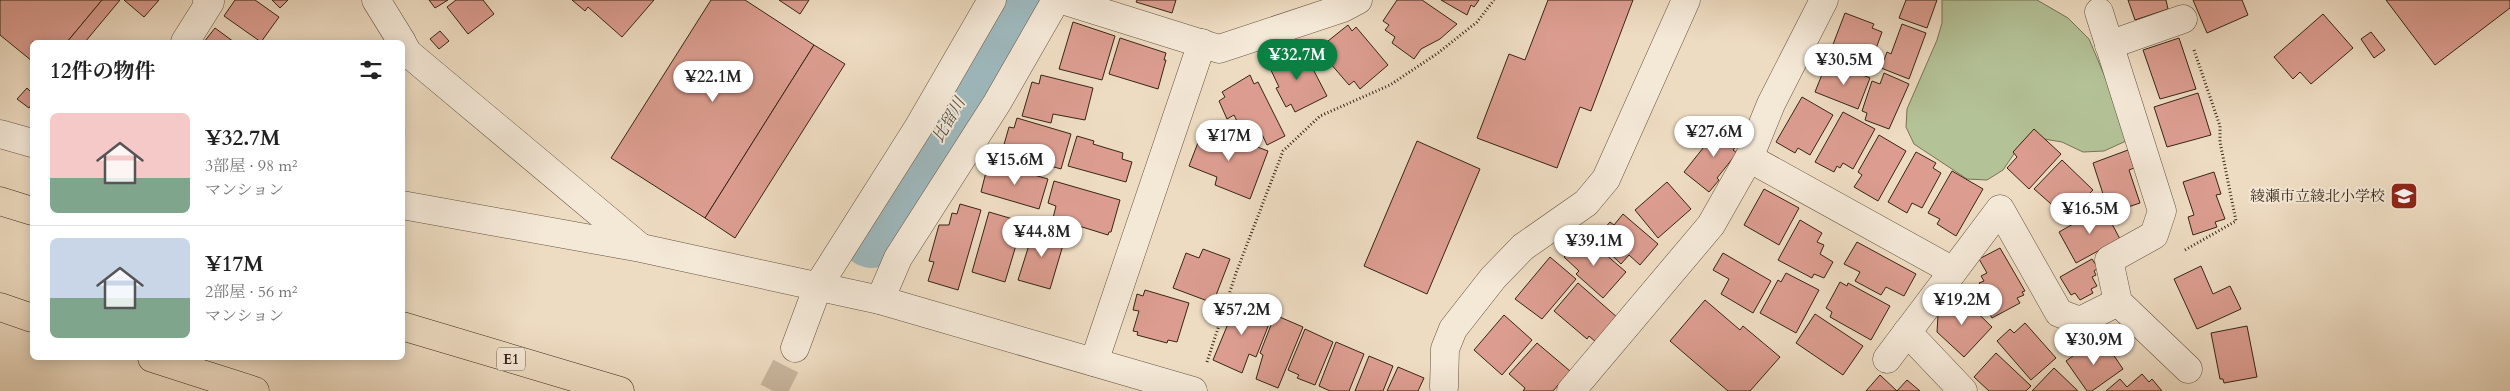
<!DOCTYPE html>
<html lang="ja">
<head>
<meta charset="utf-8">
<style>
	:root { --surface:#fff; --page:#f2f2f2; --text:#222; --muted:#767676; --line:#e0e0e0; --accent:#0b8043 }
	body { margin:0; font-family:Cardo,"Noto Serif JP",serif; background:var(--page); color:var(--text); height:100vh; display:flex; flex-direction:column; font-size:19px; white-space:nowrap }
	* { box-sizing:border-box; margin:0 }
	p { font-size:16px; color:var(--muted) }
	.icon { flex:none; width:28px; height:28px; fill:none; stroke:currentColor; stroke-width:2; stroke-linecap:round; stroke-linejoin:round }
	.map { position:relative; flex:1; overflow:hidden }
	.details { position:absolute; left:30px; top:40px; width:375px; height:320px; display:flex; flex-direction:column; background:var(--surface); border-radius:8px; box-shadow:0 2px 12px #0003 }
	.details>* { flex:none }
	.price { position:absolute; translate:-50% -42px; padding:0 11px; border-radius:18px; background:#fff; color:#222; font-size:16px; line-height:32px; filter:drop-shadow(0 1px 2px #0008) }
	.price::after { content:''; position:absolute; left:50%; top:30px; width:15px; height:11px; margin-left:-8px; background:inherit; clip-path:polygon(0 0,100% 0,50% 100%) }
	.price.current { background:var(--accent); color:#fff }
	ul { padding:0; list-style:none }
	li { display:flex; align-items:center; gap:15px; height:125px; padding:0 20px }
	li+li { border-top:1px solid var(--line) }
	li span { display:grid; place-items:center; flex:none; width:140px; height:100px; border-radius:8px; color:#555 }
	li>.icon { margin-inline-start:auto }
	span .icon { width:60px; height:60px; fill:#fffc; stroke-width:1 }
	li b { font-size:21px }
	h2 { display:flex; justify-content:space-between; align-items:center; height:60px; padding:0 20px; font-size:21px }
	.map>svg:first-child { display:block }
</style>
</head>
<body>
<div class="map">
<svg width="2510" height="391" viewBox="0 0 2510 391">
	<rect width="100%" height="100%" fill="#eedcc2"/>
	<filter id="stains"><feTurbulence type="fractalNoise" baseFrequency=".004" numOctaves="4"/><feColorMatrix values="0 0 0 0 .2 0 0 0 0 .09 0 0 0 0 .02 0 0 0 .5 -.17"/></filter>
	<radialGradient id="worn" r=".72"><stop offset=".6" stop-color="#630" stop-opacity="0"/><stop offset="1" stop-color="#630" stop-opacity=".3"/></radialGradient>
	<polygon fill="#b4c297" stroke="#757456" points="1942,0 2037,0 2068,18 2089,39 2108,84 2126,141 2104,151 2083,152 2062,142 2044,139 2022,142 2003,170 1987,180 1967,179 1914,144 1906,127 1907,109 1937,40 1942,23"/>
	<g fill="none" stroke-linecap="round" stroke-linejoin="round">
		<polyline stroke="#9eb9be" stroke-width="66" points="872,235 923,165 1019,0"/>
	</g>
	<g fill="#dc9d90" stroke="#362515">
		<polygon points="0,0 102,0 67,42 32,42 32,61 0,35"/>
		<polygon points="102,0 120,0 85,42 67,42"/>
		<polygon points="124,0 159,0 144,17"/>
		<polygon points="235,0 255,0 279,17 261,42 224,16"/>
		<polygon points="272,0 288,0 280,8"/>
		<polygon points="429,0 448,0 435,8"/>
		<polygon points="456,0 483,0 494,14 468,34 447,7"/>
		<polygon points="572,0 654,0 622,37 588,7 585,11"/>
		<polygon points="711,0 745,0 814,45 705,218 611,158"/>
		<polygon points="779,0 809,0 800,14"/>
		<polygon points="1137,0 1176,0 1172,13 1136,2"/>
		<polygon points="1397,0 1422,0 1457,24 1440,39 1421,49 1414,59 1392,43 1395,37 1385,30 1389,25 1383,21"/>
		<polygon points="1441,0 1479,0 1474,7 1471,5 1467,15"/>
		<polygon points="1548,0 1633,0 1591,111 1580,107 1557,168 1477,138 1509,54 1525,60"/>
		<polygon points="1906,0 1937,0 1927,28 1899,18"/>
		<polygon points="2128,0 2166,0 2168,9 2135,20"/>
		<polygon points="2193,0 2242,0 2248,15 2207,33"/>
		<polygon points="2386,0 2510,0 2510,8 2435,65"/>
		<polygon points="1845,13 1874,24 1872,28 1882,32 1873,57 1859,51 1857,56 1832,47"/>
		<polygon points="2323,14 2353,48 2311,84 2300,72 2293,79 2274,57"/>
		<polygon points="1073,22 1115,36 1102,80 1059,69"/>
		<polygon points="1902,24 1926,33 1909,79 1881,68 1887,52 1891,54"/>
		<polygon points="1348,25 1352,31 1356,27 1388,65 1360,89 1354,81 1349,85 1324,56 1329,52 1323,45"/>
		<polygon points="215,28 234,42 204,42"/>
		<polygon points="440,31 449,41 439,49 430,39"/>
		<polygon points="2371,32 2385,50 2374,58 2361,39"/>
		<polygon points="1120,38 1166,53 1164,60 1166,60 1158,89 1109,74"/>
		<polygon points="2179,38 2196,89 2160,99 2143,50"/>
		<polygon points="814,45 845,64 735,238 705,218"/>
		<polygon points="1302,48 1327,96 1295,112 1291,104 1286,107 1276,88 1279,87 1269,66"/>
		<polygon points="1836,64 1870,78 1858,109 1815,92 1823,72 1831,76"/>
		<polygon points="1884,73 1909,84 1889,129 1865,120 1867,113 1862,111 1872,81 1880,84"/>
		<polygon points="1041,75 1093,88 1085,120 1053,114 1051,123 1022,116 1032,82 1039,84"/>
		<polygon points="1250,75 1254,84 1258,82 1285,136 1267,145 1260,130 1245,138 1234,115 1227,119 1219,101 1225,97 1222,92"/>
		<polygon points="27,88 32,93 32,104 29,108 17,99"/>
		<polygon points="2198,93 2211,135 2167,147 2154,107"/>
		<polygon points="1802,97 1833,115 1810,155 1798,148 1795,153 1776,142"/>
		<polygon points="1843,112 1875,129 1853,169 1843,163 1840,168 1837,166 1834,172 1815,162"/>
		<polygon points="1017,118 1071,134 1061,169 1006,153 1007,149 1003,148 1009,127 1014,128"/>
		<polygon points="1723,123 1742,138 1733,150 1737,153 1717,178 1719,180 1709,192 1684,172"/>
		<polygon points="1204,127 1268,151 1250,199 1215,185 1217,177 1189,166"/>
		<polygon points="2034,129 2061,154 2029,189 2007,168 2017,157 2013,152"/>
		<polygon points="1879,135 1906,151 1878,201 1854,187 1862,175 1858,172"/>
		<polygon points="1077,136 1094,141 1093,144 1123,153 1122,159 1132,162 1126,182 1068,166"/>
		<polygon points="1417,141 1480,169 1427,294 1364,266"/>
		<polygon points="2128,150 2134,168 2129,170 2140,203 2113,212 2108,196 2104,197 2093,163"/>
		<polygon points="1916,152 1936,163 1933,168 1941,173 1922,208 1912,203 1907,213 1888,202"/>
		<polygon points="2062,160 2093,190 2066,217 2034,189"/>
		<polygon points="996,164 1048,179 1039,209 981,192 987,168 994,170"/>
		<polygon points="1952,171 1983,189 1956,236 1937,224 1940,219 1928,213"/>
		<polygon points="2214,172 2221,194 2216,195 2225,219 2215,222 2217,227 2193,235 2188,217 2194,215 2183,182"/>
		<polygon points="1054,181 1120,200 1111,232 1109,232 1108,235 1053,218 1056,206 1048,203"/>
		<polygon points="1667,182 1691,209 1658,238 1635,210"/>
		<polygon points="1764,189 1799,208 1779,245 1744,225"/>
		<polygon points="960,204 981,210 958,290 928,281 934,262 929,261 939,225 949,225 952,213 957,214"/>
		<polygon points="2103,207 2120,239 2076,263 2059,232"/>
		<polygon points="989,212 1023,222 1005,282 972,272"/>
		<polygon points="1623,214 1658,244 1640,265 1629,255 1621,264 1595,239 1610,222 1614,225"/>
		<polygon points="1800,220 1822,233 1817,242 1824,245 1820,254 1833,262 1824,278 1814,274 1812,278 1778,260"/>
		<polygon points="1035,226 1066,235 1050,289 1018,280"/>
		<polygon points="1583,235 1626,272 1603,298 1576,274 1579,271 1564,257"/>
		<polygon points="1857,242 1916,274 1904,296 1886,287 1881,295 1855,281 1860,272 1844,264"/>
		<polygon points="2000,248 2025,291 2022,292 2024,295 2017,298 2020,303 1992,318 1984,304 1990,301 1979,283 1984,281 1981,276 1987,273 1979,259"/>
		<polygon points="1203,249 1230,259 1213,303 1173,288 1186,253 1199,258"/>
		<polygon points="1723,253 1771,281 1753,313 1721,294 1729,279 1713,270"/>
		<polygon points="1550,257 1576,279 1542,319 1515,299"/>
		<polygon points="2092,259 2098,268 2094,271 2096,275 2092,277 2097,286 2091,289 2093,293 2080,300 2075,293 2071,295 2060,277"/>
		<polygon points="2201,266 2213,294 2230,286 2241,309 2197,329 2174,279"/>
		<polygon points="1786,273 1819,290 1796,333 1760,313 1778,280 1781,282"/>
		<polygon points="1840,282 1847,286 1848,283 1890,306 1871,340 1830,317 1832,312 1826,308"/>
		<polygon points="1578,283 1618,318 1597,343 1589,336 1587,339 1554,311"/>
		<polygon points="1145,290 1189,303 1177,342 1168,340 1167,343 1137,335 1138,332 1133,331 1139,311 1133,310 1137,294 1143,296"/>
		<polygon points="1958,294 1992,327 1964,357 1937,332 1938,315"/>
		<polygon points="1235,299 1270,314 1266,323 1269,324 1256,357 1249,354 1242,373 1213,360 1230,319 1227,318"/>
		<polygon points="1705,300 1740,330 1743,326 1780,357 1750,391 1728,391 1670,341"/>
		<polygon points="1815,314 1863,346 1843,375 1796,343"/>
		<polygon points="1275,315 1303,327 1278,388 1256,379 1263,355 1260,353"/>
		<polygon points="1504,315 1532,340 1502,375 1474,350"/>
		<polygon points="2025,323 2056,358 2031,380 1997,341 2010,329 2014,333"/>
		<polygon points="2247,326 2257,377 2224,383 2223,379 2220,379 2211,333"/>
		<polygon points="1305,329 1333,342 1315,385 1297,378 1299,375 1288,370"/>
		<polygon points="1336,342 1364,354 1349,391 1330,391 1319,386"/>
		<polygon points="2092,342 2094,346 2099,343 2101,347 2106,344 2123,369 2092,391 2087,391 2066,361"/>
		<polygon points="1537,343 1570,371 1553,391 1523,391 1525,388 1509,374"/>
		<polygon points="1996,353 2031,386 2026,391 1989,391 1974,377"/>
		<polygon points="1369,356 1393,366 1383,391 1355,391"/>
		<polygon points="1398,367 1424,378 1418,391 1387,391"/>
		<polygon points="2054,368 2078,391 2032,391"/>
		<polygon points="2142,374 2149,382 2152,379 2162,391 2106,391 2120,379 2127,387"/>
		<polygon points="1880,375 1897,391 1866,391"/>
		<polygon points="1907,380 1920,391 1897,391"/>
	</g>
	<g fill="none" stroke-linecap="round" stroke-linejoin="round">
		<polyline stroke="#c9b79f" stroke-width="28" stroke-dasharray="28 14" stroke-linecap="butt" points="773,391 795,348"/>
		<g stroke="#645340" stroke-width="29">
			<g id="minor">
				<polyline points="376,0 402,42"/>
				<polyline points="1062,0 1219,49 1343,8 1358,0"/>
				<polyline points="2099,12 2162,211 2154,235 2109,260 2118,302"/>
				<polyline points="185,42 210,2 207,0"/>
				<polyline points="402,43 408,53 640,247"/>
				<polyline points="2109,45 2183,19"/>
				<polyline points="0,134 32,143"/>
				<polyline points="1749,158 1953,271"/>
				<polyline points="402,205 641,248 880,300 1193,391"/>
				<polyline points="880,300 898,258 997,103 1056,0"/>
				<polyline points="1907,332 1963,391"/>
				<polyline points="795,348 818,286 918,128 992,0"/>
				<polyline points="1887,359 2000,209 2059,313 2080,321 2118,302 2188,369"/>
				<polyline points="1094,362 1202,43"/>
				<polyline points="1444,387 1445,349 1453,329 1493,278 1523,247 1586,203 1606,179 1686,0"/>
				<polyline points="1571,391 1711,225 1749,158 1771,104 1824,0"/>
			</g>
		</g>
		<g stroke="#362515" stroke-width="29">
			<g id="highway">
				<polyline points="0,201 32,211"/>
				<polyline points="0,307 32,318"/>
				<polyline points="402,326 620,391"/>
				<polyline points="152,358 255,391"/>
			</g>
		</g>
		<g stroke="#362515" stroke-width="3" stroke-dasharray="1 2.5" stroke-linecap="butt">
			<polyline points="2185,250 2236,221 2220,142 2220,126 2194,50"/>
			<polyline points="1207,362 1236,273 1283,151 1320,116 1390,85 1438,53 1477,22 1494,0"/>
		</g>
		<use href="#minor" stroke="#f4e8d7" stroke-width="28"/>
		<use href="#highway" stroke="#eedcc2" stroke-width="28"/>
	</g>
	<defs>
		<g id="school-square" transform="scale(1.4375)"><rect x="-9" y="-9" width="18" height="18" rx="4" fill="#8f2418" stroke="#f4e8d7"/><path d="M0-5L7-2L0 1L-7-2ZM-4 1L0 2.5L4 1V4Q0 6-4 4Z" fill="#fff"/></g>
	</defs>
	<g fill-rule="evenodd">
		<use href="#school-square" x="2404" y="196"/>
	</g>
	<g text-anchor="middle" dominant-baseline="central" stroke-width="4" stroke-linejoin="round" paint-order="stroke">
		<rect fill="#f4e8d7" stroke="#6f604f" stroke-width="1" x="497" y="347.5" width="28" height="23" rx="4"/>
		<g font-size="14" font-weight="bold" fill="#362515">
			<text x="511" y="359">E1</text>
		</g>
		<g font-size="15" fill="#362515" stroke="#f4e8d7" text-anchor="end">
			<text x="2385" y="196">綾瀬市立綾北小学校</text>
		</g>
		<g font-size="16" font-style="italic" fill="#555148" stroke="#f4e8d7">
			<text transform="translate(949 120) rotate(-60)">比留川</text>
		</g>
	</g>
	<rect width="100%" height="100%" filter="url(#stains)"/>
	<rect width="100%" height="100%" fill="url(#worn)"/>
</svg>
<b class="price current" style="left:1297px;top:81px">¥32.7M</b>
<b class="price" style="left:1844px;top:86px">¥30.5M</b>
<b class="price" style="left:713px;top:103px">¥22.1M</b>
<b class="price" style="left:1714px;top:158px">¥27.6M</b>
<b class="price" style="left:1229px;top:162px">¥17M</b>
<b class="price" style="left:1015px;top:186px">¥15.6M</b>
<b class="price" style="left:2090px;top:235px">¥16.5M</b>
<b class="price" style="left:1042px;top:258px">¥44.8M</b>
<b class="price" style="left:1594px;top:267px">¥39.1M</b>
<b class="price" style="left:1962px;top:326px">¥19.2M</b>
<b class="price" style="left:1242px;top:336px">¥57.2M</b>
<b class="price" style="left:2094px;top:366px">¥30.9M</b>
<section class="details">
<h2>12件の物件<svg class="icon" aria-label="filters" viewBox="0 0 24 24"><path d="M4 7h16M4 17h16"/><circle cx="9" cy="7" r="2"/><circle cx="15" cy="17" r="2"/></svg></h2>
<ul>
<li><span style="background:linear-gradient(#f6c9c9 65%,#7fa58c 0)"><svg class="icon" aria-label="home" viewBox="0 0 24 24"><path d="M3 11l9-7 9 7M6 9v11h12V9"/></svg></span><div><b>¥32.7M</b><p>3部屋 · 98 m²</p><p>マンション</p></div></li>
<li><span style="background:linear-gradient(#c9d6e8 60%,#7fa58c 0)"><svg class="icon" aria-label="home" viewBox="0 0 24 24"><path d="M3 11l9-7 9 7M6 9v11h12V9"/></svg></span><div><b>¥17M</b><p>2部屋 · 56 m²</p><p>マンション</p></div></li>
</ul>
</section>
</div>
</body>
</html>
